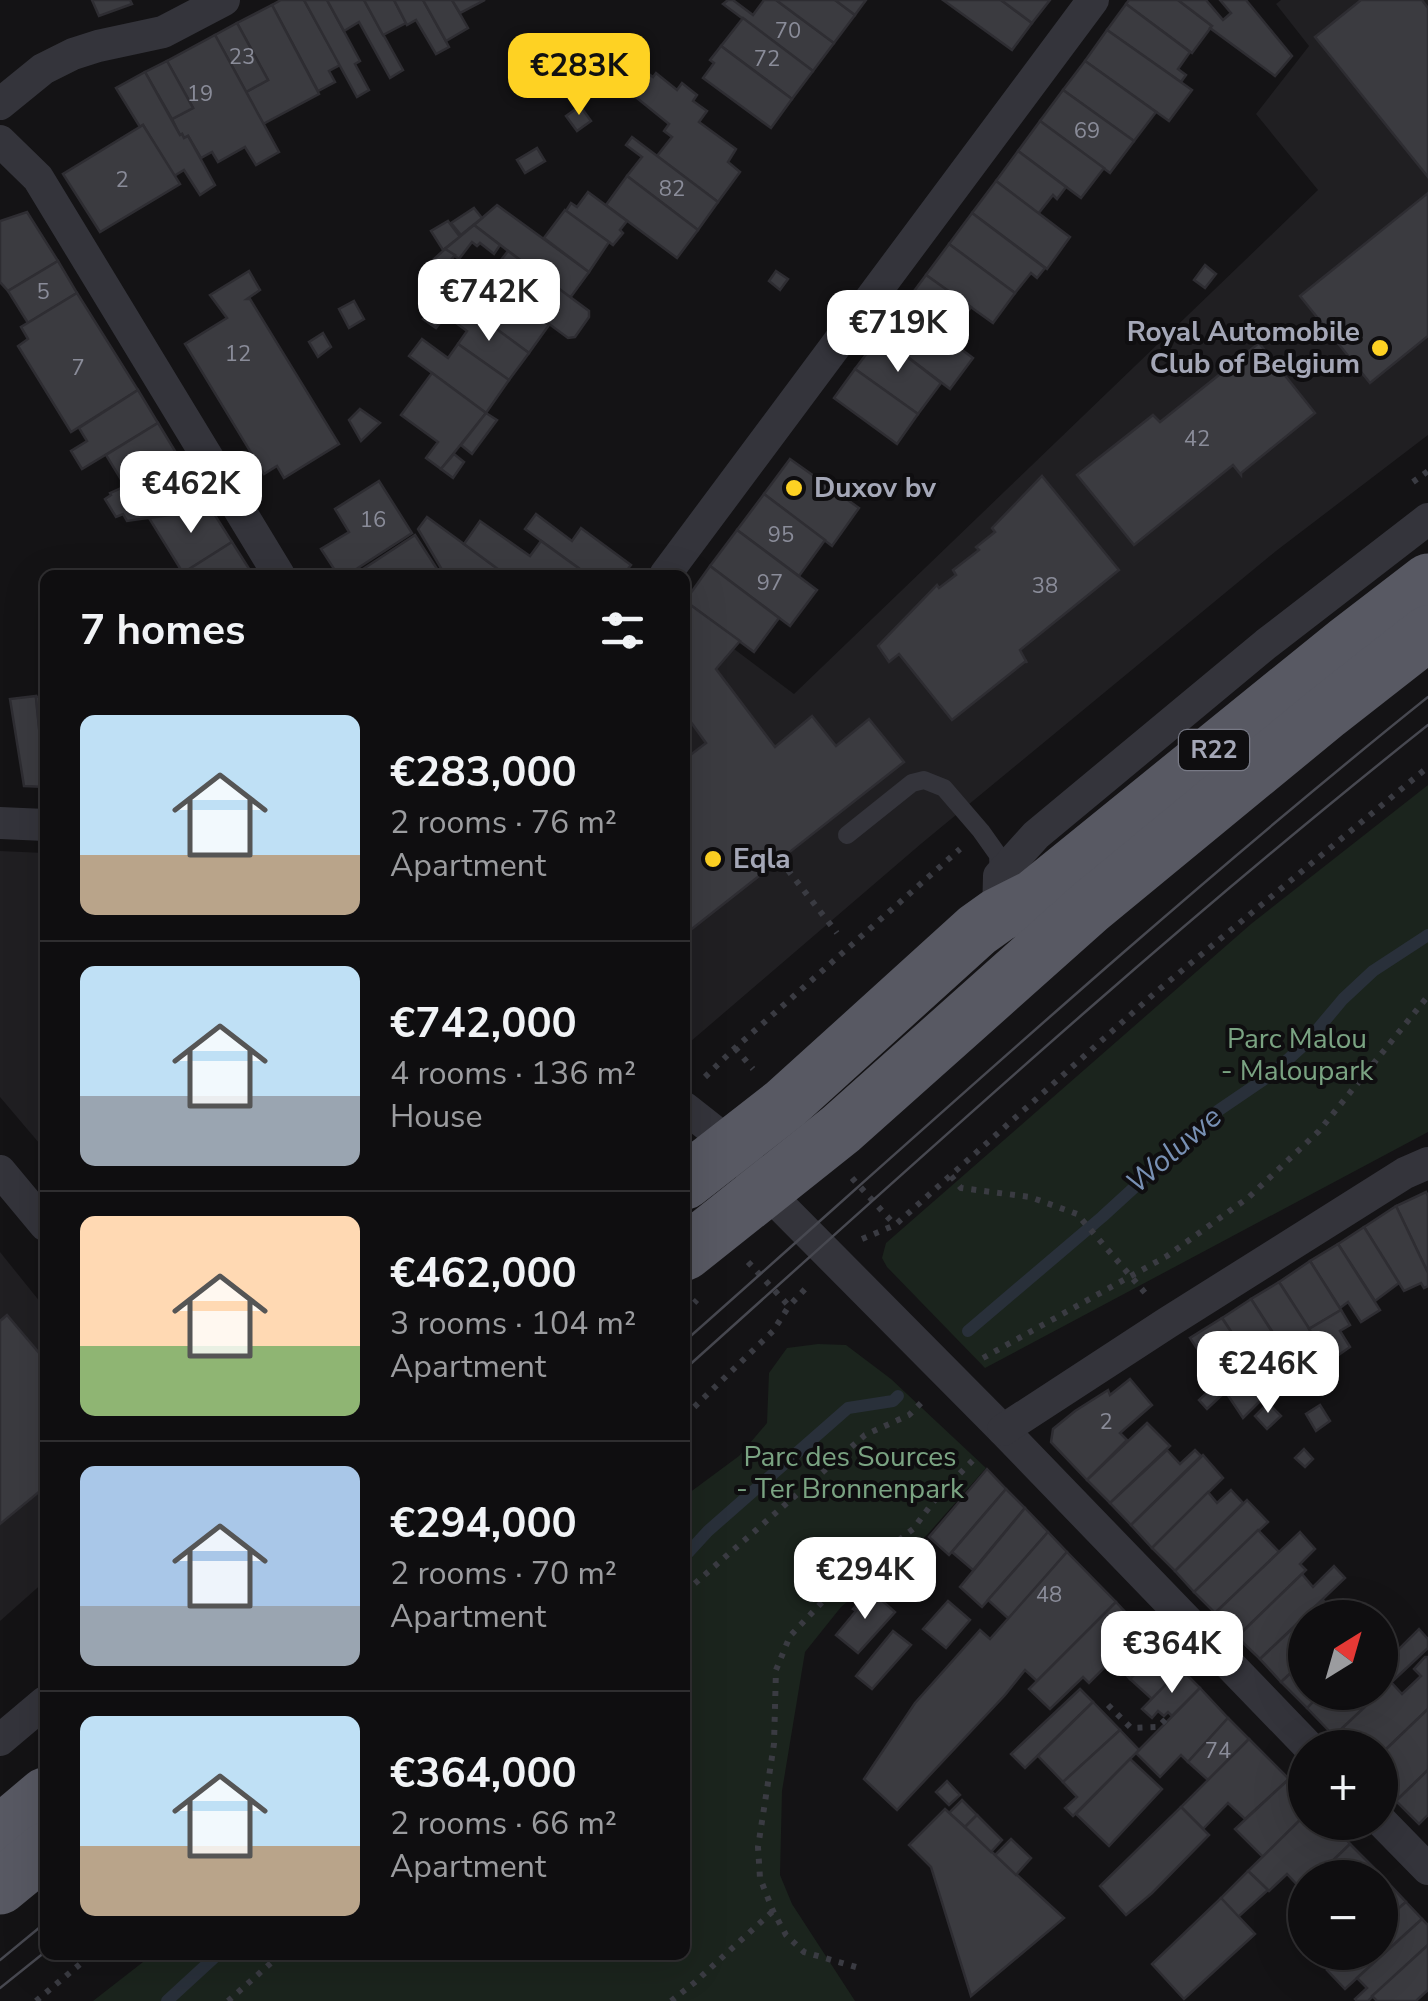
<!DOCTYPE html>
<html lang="en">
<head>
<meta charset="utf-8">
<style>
	:root { --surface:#0f0e10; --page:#181719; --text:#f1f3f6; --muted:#9b9c9f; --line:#2f2e30; --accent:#fed223 }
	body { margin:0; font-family:"Nunito Sans",sans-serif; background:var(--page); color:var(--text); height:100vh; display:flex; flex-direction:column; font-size:38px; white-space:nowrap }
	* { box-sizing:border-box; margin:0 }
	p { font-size:32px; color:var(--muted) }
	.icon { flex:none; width:55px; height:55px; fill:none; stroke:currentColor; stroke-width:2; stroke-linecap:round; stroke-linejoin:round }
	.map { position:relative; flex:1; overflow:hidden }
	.side { position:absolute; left:40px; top:570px; width:650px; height:1390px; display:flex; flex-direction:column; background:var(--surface); border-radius:15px; box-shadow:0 10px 40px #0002,0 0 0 2px var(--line) }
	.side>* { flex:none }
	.needle { width:65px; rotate:37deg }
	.fabs { position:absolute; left:1288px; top:1600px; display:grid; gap:20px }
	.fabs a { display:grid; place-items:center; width:110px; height:110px; border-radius:50%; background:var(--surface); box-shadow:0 10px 40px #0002,0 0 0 2px var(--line); font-size:50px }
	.price { position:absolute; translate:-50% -85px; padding:0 22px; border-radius:20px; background:#fff; color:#222; font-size:32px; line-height:65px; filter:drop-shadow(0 2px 5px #0008) }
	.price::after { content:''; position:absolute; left:50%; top:60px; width:30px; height:22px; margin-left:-15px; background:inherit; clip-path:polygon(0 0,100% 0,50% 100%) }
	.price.selected { background:var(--accent); color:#111 }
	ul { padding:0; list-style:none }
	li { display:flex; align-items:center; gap:30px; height:250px; padding:0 40px }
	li+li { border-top:2px solid var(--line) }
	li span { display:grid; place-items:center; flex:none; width:280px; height:200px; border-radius:15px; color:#555 }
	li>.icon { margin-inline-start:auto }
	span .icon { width:120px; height:120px; fill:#fffc; stroke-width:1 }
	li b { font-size:42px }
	h2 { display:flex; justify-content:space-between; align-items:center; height:120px; padding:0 40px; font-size:42px }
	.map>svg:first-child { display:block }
</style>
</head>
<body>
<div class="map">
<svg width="1428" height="2001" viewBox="0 0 1428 2001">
	<rect width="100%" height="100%" fill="#141315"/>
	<g fill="#201f22">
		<polygon points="1281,0 1428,0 1428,435 1276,551 922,843 690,1042 685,1038 685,612 794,694 1318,190 1256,114 1309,46 1276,4"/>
		<polygon points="0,851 45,853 45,1150 0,1097"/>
		<polygon points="0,1252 45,1308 45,1581 0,1621"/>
	</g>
	<g fill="#1b241d">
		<polygon points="1428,785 1428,1132 985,1368 887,1267 882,1258 886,1243 1251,924"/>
		<polygon points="818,1344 846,1345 891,1379 986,1468 927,1535 841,1607 805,1652 782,1791 780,1875 792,1904 855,2001 93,2001 152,1955 685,1955 685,1496 739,1456 767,1423 769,1373 787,1348"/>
	</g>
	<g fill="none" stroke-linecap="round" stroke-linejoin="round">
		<g stroke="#29303a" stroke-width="12">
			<polyline points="968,1331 1102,1217 1219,1110 1272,1074 1306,1043 1343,999 1373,971 1428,935"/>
			<polyline points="685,1556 708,1531 848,1408 893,1401 898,1396"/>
			<polyline points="167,2001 217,1955"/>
		</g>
	</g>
	<g fill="#3b3b40" stroke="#2e2d32" stroke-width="2.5">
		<polygon points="92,0 130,0 132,4 99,16"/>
		<polygon points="281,0 304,0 340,65 329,71 335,82 318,91 272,5"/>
		<polygon points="304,0 327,0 360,61 355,64 369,90 357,97"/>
		<polygon points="327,0 364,0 403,70 390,78 359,22 344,31"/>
		<polygon points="364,0 394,0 406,23 383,35"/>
		<polygon points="394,0 423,0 449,47 436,54 416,20 407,25"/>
		<polygon points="423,0 452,0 468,28 446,41"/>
		<polygon points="452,0 485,0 460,13"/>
		<polygon points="728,0 733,0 753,15 764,0 776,0 834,43 813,71 723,4"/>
		<polygon points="776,0 835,0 855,15 834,43"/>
		<polygon points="835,0 866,0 855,15"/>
		<polygon points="943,0 1001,0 1032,23 1012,50"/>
		<polygon points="1001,0 1050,0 1032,23"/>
		<polygon points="1129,0 1178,0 1212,26 1192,53 1126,4"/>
		<polygon points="1178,0 1206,0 1223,20 1231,13 1220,0 1246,0 1292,56 1275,76 1210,28 1212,26"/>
		<polygon points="1361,0 1422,0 1428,8 1428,177 1315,37"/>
		<polygon points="1126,4 1190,52 1178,69 1186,75 1181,82 1107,30"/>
		<polygon points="272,5 319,94 263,124 246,92 268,80 237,23"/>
		<polygon points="743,18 813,71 792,99 721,46"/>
		<polygon points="237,23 268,80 246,92 215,35"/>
		<polygon points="1107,30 1192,90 1169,121 1085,61"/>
		<polygon points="215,35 279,152 256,165 245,147 218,162 212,152 201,158 188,136 184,138 182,134 180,135 172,119 193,108 167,61"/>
		<polygon points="721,46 792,99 771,128 703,78 714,63 710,60"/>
		<polygon points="167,61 193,108 172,119 145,72"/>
		<polygon points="1085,61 1156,112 1134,141 1063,90"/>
		<polygon points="145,72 180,135 182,134 184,138 188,136 215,185 200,195 184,170 174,176 143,125 140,127 116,88"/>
		<polygon points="646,72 653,77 656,73 677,90 682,83 697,95 693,101 707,111 699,122 736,149 728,162 740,172 718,202 657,156 672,137 664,131 669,124 627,90"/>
		<polygon points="1063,90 1134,141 1110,173 1040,121"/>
		<polygon points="580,106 591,121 577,131 566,116"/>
		<polygon points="1040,121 1104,168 1081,198 1018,151"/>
		<polygon points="143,125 180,184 100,232 63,174"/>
		<polygon points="632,137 718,202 698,230 627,176 642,157 626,145"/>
		<polygon points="537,148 545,161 525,173 517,160"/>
		<polygon points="1018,151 1066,187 1057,199 1053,195 1038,214 996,181"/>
		<polygon points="627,176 698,230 677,258 606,205"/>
		<polygon points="996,181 1070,237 1047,269 972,213"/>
		<polygon points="588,192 627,221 620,230 623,233 613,245 566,211 571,203 577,207"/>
		<polygon points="1428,193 1428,336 1370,383 1300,296"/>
		<polygon points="497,205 589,272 570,298 474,225"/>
		<polygon points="474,208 482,218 461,235 451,223"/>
		<polygon points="565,210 609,242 589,272 544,238"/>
		<polygon points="27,212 58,261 8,291 0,282 0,221"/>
		<polygon points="972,213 1045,268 1037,278 1031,273 1015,293 949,244"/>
		<polygon points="448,221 460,237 443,250 431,231"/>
		<polygon points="474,225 500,245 494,254 480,243 477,246 472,242 459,259 445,249"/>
		<polygon points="949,244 1015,293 993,323 926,275"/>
		<polygon points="445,249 455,255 433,282 420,272"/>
		<polygon points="508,251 589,311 589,317 575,337 568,338 487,278"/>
		<polygon points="58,261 77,293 28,323 8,291"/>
		<polygon points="1205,265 1216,274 1205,288 1194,280"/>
		<polygon points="249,271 260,290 247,299 250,299 339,444 284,478 277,466 264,474 185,344 227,318 210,295"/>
		<polygon points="776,271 788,279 780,290 769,281"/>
		<polygon points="926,275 971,307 948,338 903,306"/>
		<polygon points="487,278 549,325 529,353 465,306"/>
		<polygon points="77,293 138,390 71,432 18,346 28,339 21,327"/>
		<polygon points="354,301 364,319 349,328 339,309"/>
		<polygon points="434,305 447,314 436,328 423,319"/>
		<polygon points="464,305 529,353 509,380 458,344 467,331 452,320"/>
		<polygon points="903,306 973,358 950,389 880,336"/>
		<polygon points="323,333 331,347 318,357 309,342"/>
		<polygon points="880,336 941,383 918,414 855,369"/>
		<polygon points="422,339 448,358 458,344 509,380 486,413 409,356"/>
		<polygon points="1259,343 1315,413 1241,473 1241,475 1233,465 1134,545 1077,475 1153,415 1160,422"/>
		<polygon points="855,369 918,414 897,444 834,398"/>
		<polygon points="432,373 486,413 441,469 426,458 438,442 401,415"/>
		<polygon points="138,390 158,423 82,469 71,451 87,441 79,428"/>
		<polygon points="360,409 380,423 361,441 349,420"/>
		<polygon points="486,413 497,420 472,454 461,445"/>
		<polygon points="158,423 181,461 125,486 106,455"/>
		<polygon points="454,454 464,462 453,478 441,469"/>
		<polygon points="790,459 859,508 832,546 764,494"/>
		<polygon points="181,461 211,509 127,521 123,514 116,517 105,499 111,495 110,493"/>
		<polygon points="1042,476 1119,570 1020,650 1027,663 1026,661 952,720 899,654 889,662 878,646 937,585 939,588 956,575 953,570 979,550 976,547 995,532 992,528"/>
		<polygon points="379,481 412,533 347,575 338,575 321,549 349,532 335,509"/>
		<polygon points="764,494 825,540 799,576 737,530"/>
		<polygon points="211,509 232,542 183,573 149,518"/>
		<polygon points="536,514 572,541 581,528 631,565 623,575 588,575 525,529"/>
		<polygon points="427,517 464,544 506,575 445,575 418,529"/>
		<polygon points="480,521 530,556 541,541 588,575 506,575 464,544"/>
		<polygon points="737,530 817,590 790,626 710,566"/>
		<polygon points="415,535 441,575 354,575"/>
		<polygon points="232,542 253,575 180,575 183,573"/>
		<polygon points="710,566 779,618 754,652 685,601"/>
		<polygon points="685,601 740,641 716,669 775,747 812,716 836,746 869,719 904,762 688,932 685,928 685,759 706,743 685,714"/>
		<polygon points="36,696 36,697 45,787 24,786 10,699"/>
		<polygon points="45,696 45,787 36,697"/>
		<polygon points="1426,1192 1428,1196 1428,1273 1396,1206"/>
		<polygon points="1396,1206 1428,1273 1428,1286 1424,1288 1421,1283 1404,1291 1364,1227"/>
		<polygon points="1364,1227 1399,1283 1375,1301 1338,1244"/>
		<polygon points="1338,1244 1380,1310 1361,1322 1348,1302 1340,1308 1310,1261"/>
		<polygon points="1310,1261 1341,1310 1309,1329 1279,1282"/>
		<polygon points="1279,1282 1323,1350 1296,1368 1251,1299"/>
		<polygon points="1251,1299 1306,1385 1295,1391 1290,1385 1273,1395 1222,1318"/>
		<polygon points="1341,1310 1350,1325 1340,1331 1350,1347 1330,1361 1309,1329"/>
		<polygon points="7,1315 45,1360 45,1487 0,1524 0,1321"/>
		<polygon points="1222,1318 1270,1391 1243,1418 1190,1338"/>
		<polygon points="1130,1379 1152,1405 1120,1433 1127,1440 1087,1480 1051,1442 1053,1429 1075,1411 1108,1390 1110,1395"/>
		<polygon points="1214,1386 1222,1395 1207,1409 1199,1400"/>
		<polygon points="1268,1403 1281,1416 1267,1429 1255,1416"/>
		<polygon points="1320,1405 1330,1421 1316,1431 1306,1414"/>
		<polygon points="1147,1423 1170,1446 1110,1503 1087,1480"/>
		<polygon points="1304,1449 1313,1459 1305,1467 1295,1458"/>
		<polygon points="1167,1450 1180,1464 1195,1450 1201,1456 1131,1525 1110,1503"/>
		<polygon points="1203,1455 1223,1478 1152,1548 1131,1525"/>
		<polygon points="987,1469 1006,1489 949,1555 929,1537"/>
		<polygon points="1006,1489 1025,1508 973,1570 952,1552"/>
		<polygon points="1231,1490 1243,1503 1175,1571 1152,1548 1208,1492 1217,1503"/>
		<polygon points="1247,1500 1268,1522 1194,1592 1175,1571"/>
		<polygon points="1025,1508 1048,1532 982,1607 960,1587"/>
		<polygon points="1258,1530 1279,1552 1215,1613 1194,1592"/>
		<polygon points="1048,1532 1067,1552 1009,1619 988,1600"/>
		<polygon points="1300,1532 1315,1549 1300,1564 1306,1570 1237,1637 1215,1613"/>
		<polygon points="1067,1552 1116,1602 1037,1681 1025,1670 1005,1695 897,1810 864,1779 915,1703 980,1630 990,1639"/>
		<polygon points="1334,1566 1345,1578 1260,1659 1237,1637 1302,1574 1313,1587"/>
		<polygon points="870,1590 895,1612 858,1653 836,1635 856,1611 853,1609"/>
		<polygon points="1323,1600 1339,1618 1305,1618 1305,1660 1281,1682 1260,1659"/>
		<polygon points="948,1601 970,1620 946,1648 923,1629"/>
		<polygon points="1116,1602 1142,1630 1089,1683 1083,1677 1050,1709 1029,1689"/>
		<polygon points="1419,1629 1428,1639 1428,1648 1334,1736 1307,1708 1322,1692 1380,1692 1380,1662 1383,1665"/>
		<polygon points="1142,1630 1162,1648 1130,1679 1112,1660"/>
		<polygon points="893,1631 911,1645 872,1689 856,1676"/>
		<polygon points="1162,1648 1181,1669 1152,1699 1130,1679"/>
		<polygon points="1425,1657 1428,1657 1428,1709 1380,1755 1380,1748 1345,1748 1334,1736 1391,1682 1402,1694 1421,1676 1414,1669"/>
		<polygon points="1305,1660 1305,1692 1322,1692 1307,1708 1281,1682"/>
		<polygon points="1181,1669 1200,1688 1172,1716 1168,1712 1164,1716 1158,1711 1152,1718 1142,1709"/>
		<polygon points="1200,1688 1228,1718 1188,1762 1181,1755 1160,1777 1136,1753"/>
		<polygon points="1080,1689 1093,1702 1025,1768 1011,1754"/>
		<polygon points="1093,1702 1120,1730 1063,1782 1038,1756"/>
		<polygon points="1428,1709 1428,1770 1396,1801 1380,1783 1380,1755"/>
		<polygon points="1228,1718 1249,1739 1208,1780 1188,1762"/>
		<polygon points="1120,1730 1139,1750 1073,1816 1065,1808 1077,1797 1063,1782"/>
		<polygon points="1249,1739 1289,1779 1245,1819 1228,1803 1203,1829 1181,1807"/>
		<polygon points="1130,1759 1162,1789 1109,1846 1076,1814"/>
		<polygon points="1428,1770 1428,1815 1419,1824 1396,1801"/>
		<polygon points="1289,1779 1305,1797 1305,1815 1263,1857 1235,1829"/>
		<polygon points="947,1781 960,1795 949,1805 936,1792"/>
		<polygon points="962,1800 977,1815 965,1827 949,1813"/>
		<polygon points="1181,1807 1209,1835 1152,1893 1126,1915 1100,1886"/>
		<polygon points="945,1809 1064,1918 971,1996 931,1867 909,1845"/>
		<polygon points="977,1815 1002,1840 991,1852 965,1827"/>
		<polygon points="1305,1815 1305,1822 1330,1822 1350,1844 1315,1878 1305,1878 1305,1887 1302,1890 1287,1874 1269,1891 1248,1871"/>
		<polygon points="1011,1839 1031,1858 1016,1875 995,1855"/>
		<polygon points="1350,1844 1378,1872 1371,1878 1315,1878"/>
		<polygon points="1248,1871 1268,1890 1238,1917 1221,1898"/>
		<polygon points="1378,1872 1406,1902 1380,1924 1380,1878 1371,1878"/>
		<polygon points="1305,1887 1305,1917 1290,1901"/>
		<polygon points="1221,1898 1255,1934 1184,1999 1152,1964"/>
		<polygon points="1406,1902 1422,1919 1345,1989 1327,1970 1347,1952 1380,1952 1380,1924"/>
		<polygon points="1422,1919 1428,1925 1428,1945 1368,2001 1357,2001 1355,1999 1367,1988 1357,1978"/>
		<polygon points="1428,1945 1428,1990 1416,2001 1377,2001 1372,1996"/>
	</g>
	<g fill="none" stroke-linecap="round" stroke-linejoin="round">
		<g stroke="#3a3b42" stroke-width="6" stroke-dasharray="5 8" stroke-linecap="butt">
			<polyline points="1413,482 1428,471"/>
			<polyline points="780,860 837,933"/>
			<polyline points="735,1048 753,1069"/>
			<polyline points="705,1077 735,1048 960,849"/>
			<polyline points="951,1176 961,1188 1030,1197 1077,1214 1146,1294"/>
			<polyline points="852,1178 895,1225"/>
			<polyline points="862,1239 895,1225 1156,992 1428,767"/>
			<polyline points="748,1262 789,1306 808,1286"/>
			<polyline points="685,1312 697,1300"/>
			<polyline points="983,1358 1167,1256 1249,1197 1319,1131 1428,996"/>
			<polyline points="685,1416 773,1331 789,1306"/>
			<polyline points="685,1592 865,1435 909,1415 924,1400"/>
			<polyline points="1108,1705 1131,1728 1158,1727 1170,1715"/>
			<polyline points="856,1967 804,1952 786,1935 773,1911 760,1878 758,1847 774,1744 776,1670 790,1636 826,1598 913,1529 937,1497 977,1456"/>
			<polyline points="36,2001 91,1955"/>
			<polyline points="228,2001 280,1955"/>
			<polyline points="671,2001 694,1983 773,1911"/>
		</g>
		<polyline stroke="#34343b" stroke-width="18" points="847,835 912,783 924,780 944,788 981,831 998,855 999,876"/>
		<g stroke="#34343b" stroke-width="32">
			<polyline points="0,104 43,69 73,54 98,46 163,32 224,0"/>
			<polyline points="0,141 38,178 279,575"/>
			<polyline points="665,575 1093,0"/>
			<polyline points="0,823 45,825"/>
			<polyline points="998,915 999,876 1036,835 1266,644 1428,519"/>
			<polyline points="685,1108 732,1145 764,1189 1003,1430 1310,1748"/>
			<polyline points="0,1171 45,1225"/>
			<polyline points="1003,1430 1167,1323 1405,1173 1428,1163"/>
			<polyline points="0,1740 45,1702"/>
			<polyline points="1380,1820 1428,1869"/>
		</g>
		<g stroke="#585963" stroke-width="55">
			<polyline points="685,1182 785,1104 977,930 998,915 1034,897 1346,644 1428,581"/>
			<polyline points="685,1253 841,1129 1090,907 1327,712 1428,633"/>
			<polyline points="0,1833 45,1795"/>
			<polyline points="0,1887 45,1850"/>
		</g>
		<g stroke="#474850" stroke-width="2.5">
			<path d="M 685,1341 C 931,1123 1171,903 1428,697"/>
			<path d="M 685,1369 C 929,1150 1171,929 1428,725"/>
			<polyline points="0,1960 45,1923"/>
			<polyline points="0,1988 45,1952"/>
		</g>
	</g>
	<g fill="#fed223" stroke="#0f0e10" stroke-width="4">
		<circle cx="1380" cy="348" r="10"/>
		<circle cx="794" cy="488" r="10"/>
		<circle cx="713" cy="859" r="10"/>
	</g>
	<g text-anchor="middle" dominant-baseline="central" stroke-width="8" stroke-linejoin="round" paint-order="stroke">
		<g font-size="22" fill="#8a8c99">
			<text x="788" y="31">70</text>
			<text x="242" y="57">23</text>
			<text x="767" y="59">72</text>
			<text x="200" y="94">19</text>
			<text x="1087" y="131">69</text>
			<text x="122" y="180">2</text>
			<text x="672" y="189">82</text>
			<text x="43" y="292">5</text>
			<text x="238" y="354">12</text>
			<text x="78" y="368">7</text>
			<text x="1197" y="439">42</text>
			<text x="373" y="520">16</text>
			<text x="781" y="535">95</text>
			<text x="770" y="583">97</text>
			<text x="1045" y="586">38</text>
			<text x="1106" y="1422">2</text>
			<text x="1049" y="1595">48</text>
			<text x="1218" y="1751">74</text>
		</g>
		<rect fill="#0f0e10" stroke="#777985" stroke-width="2.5" x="1179" y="730" width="70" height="40" rx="8"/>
		<g font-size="25" font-weight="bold" fill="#a4a7b7">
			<text x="1214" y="750">R22</text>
		</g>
		<g font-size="28" font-weight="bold" fill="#a4a7b7" stroke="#0f0e10" text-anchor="start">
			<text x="1360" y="332" text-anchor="end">Royal Automobile<tspan x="1360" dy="32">Club of Belgium</tspan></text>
			<text x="814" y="488">Duxov bv</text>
			<text x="733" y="859">Eqla</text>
		</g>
		<g font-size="28" fill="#7aa382" stroke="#0f0e10">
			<text x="1297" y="1039">Parc Malou<tspan x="1297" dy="32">- Maloupark</tspan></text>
			<text x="850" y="1457">Parc des Sources<tspan x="850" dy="32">- Ter Bronnenpark</tspan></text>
		</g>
		<g font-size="30" font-style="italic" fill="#7890b4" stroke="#0f0e10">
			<text transform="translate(1174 1150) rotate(-41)">Woluwe</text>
		</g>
	</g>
</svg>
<div class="fabs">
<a><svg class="needle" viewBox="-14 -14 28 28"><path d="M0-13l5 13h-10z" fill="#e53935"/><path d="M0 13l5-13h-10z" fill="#9b9c9f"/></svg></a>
<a>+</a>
<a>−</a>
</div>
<b class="price selected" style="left:579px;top:118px">€283K</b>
<b class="price" style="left:489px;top:344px">€742K</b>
<b class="price" style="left:898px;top:375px">€719K</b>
<b class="price" style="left:191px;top:536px">€462K</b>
<b class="price" style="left:1268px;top:1416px">€246K</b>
<b class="price" style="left:865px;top:1622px">€294K</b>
<b class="price" style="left:1172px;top:1696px">€364K</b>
<section class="side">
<h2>7 homes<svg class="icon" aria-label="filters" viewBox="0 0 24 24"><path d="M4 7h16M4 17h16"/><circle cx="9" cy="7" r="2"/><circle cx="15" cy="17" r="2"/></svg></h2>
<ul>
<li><span style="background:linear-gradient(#bfe0f5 70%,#b9a48a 0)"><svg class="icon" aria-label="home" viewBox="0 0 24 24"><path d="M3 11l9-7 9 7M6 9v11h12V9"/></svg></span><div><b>€283,000</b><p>2 rooms · 76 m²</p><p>Apartment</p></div></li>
<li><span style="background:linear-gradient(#bfe0f5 65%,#9aa5b1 0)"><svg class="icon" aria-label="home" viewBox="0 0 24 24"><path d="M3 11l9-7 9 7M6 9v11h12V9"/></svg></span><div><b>€742,000</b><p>4 rooms · 136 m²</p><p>House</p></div></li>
<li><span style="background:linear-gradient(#ffd9b3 65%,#8fb573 0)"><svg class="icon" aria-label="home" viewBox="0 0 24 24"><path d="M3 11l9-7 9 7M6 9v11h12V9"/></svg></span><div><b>€462,000</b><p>3 rooms · 104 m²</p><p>Apartment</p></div></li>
<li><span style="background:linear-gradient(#a9c7e8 70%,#9aa5b1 0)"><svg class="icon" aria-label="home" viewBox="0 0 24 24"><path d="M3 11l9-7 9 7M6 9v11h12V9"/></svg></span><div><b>€294,000</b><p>2 rooms · 70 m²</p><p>Apartment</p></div></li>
<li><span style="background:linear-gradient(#bfe0f5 65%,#b9a48a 0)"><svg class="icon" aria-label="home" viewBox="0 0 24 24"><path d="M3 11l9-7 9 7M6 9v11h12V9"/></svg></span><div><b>€364,000</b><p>2 rooms · 66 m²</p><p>Apartment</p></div></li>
</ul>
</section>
</div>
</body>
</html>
